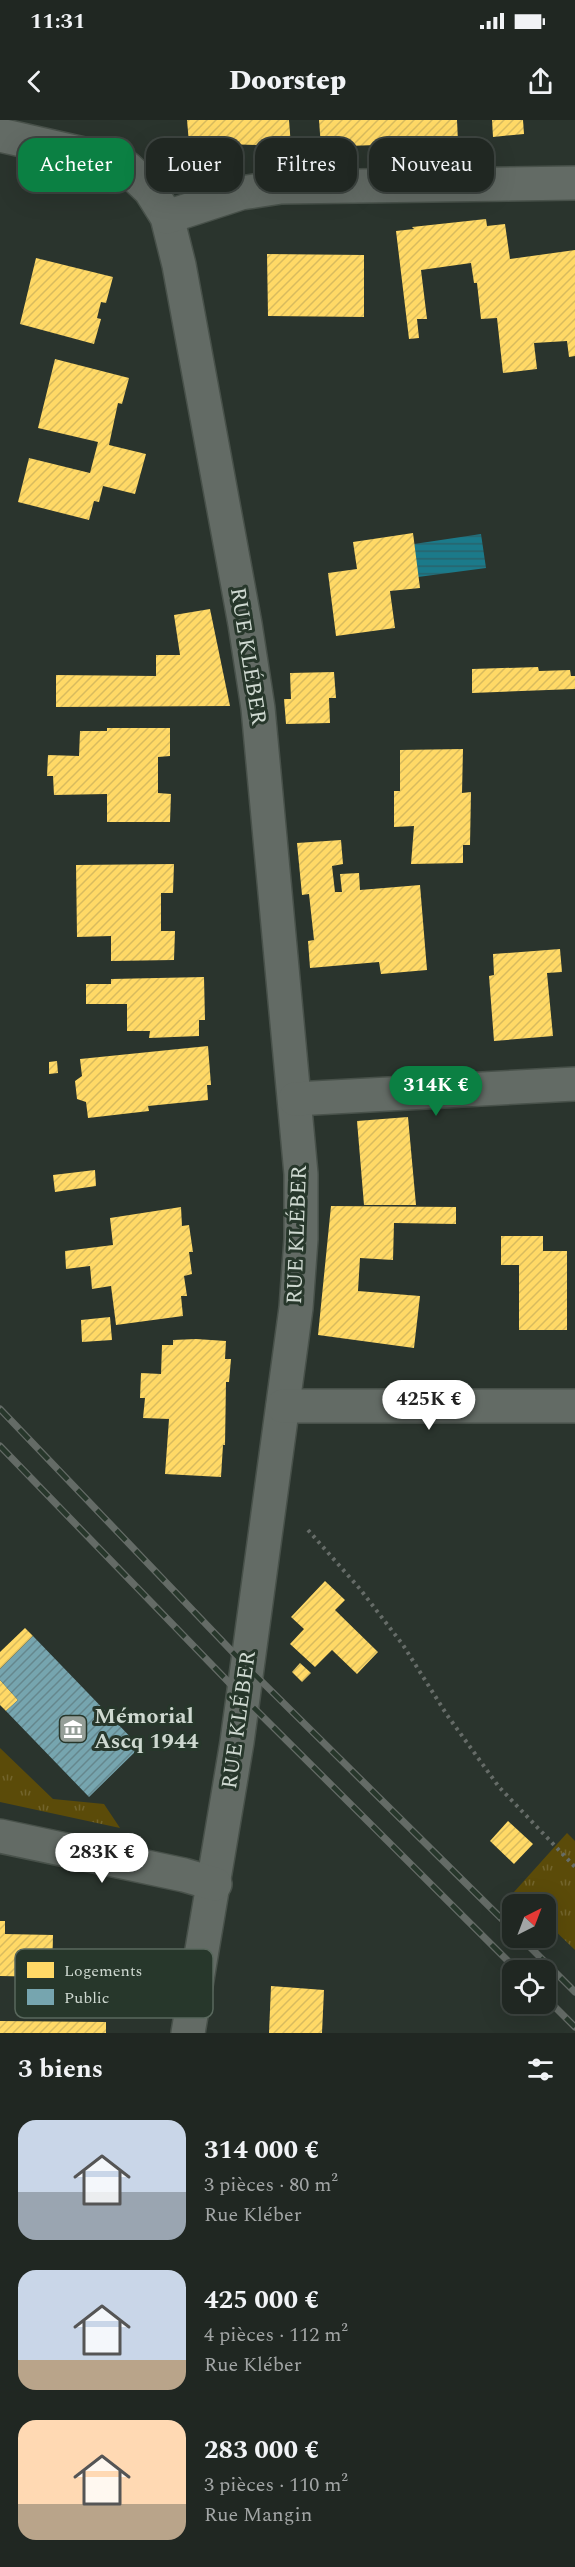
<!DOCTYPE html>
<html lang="fr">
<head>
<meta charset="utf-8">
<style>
	:root { --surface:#202722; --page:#282f2a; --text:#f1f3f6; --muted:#a2a5a5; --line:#3d4440; --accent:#0b8043 }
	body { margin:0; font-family:Spectral,serif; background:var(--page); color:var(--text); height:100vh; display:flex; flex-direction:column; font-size:22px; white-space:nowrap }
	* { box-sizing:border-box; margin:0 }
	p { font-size:20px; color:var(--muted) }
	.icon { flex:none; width:33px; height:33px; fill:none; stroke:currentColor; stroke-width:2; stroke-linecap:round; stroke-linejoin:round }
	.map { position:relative; height:1913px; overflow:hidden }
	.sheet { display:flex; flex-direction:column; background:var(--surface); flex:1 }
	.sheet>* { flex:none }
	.guide { position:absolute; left:18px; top:18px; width:540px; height:54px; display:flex; gap:12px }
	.needle { width:39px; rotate:42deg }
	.buttons { position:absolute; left:502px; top:1774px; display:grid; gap:12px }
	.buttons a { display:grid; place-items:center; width:54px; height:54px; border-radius:12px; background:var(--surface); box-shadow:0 6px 24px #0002,0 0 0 2px var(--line); font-size:30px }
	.price { position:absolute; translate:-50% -51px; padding:0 14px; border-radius:21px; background:#fff; color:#222; font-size:20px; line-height:39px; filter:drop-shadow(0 2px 3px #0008) }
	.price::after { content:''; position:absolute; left:50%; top:36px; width:18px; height:14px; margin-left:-9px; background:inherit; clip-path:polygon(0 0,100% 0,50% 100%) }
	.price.on { background:var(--accent); color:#fff }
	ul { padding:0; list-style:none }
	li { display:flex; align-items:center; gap:18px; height:150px; padding:0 18px }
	li span { display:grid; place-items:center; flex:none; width:168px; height:120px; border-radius:18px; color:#555 }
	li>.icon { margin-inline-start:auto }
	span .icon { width:72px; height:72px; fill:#fffc; stroke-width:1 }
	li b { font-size:26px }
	h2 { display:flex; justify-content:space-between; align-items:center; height:72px; padding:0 18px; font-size:26px }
	.chip { padding:0 21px; border-radius:18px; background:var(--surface); box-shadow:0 6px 24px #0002,0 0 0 2px var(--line); font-size:21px; line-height:54px }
	.chip.on { background:var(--accent); color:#fff }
	.status { display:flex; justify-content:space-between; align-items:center; height:42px; padding:0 30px; background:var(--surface); direction:ltr }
	.status svg { height:16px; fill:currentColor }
	header { display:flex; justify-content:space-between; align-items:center; height:78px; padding:0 18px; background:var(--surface); font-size:27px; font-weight:800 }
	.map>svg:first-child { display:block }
</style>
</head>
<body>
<div class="status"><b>11:31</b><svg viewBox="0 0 49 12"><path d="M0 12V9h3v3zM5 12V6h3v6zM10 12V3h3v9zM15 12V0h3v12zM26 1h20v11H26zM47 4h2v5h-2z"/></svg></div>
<header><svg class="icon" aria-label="back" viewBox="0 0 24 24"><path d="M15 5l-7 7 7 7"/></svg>Doorstep<svg class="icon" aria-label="share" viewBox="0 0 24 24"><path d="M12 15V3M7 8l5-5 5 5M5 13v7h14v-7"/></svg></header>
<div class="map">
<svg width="575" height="1913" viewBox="0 0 575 1913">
	<defs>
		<pattern id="grass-tufts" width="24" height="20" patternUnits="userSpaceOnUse" patternTransform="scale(1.5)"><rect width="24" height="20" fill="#5b4b09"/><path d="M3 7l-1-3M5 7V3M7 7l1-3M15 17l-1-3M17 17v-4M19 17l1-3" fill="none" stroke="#72642c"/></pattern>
		<pattern id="water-rules" width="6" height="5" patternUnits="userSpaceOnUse" patternTransform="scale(1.5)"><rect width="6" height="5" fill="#1b7a8a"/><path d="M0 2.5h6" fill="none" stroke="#29636c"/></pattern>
		<pattern id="homes-hatch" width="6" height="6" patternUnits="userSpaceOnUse" patternTransform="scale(1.5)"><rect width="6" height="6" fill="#ffd966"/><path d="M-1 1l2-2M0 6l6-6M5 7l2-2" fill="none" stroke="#d8bb5e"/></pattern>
		<pattern id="public-hatch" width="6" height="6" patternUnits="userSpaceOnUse" patternTransform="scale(1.5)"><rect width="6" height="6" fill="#76a5af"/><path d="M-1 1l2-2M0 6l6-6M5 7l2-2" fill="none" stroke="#65878d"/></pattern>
	</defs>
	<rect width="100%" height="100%" fill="#2a342d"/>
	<g fill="url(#grass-tufts)">
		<polygon points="0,1628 53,1679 104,1684 120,1708 0,1682"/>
		<polygon points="567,1713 575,1721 575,1830 546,1802 546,1785 528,1785 514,1772"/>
	</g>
	<polygon fill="url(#water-rules)" points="481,414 486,448 418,457 414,424"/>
	<g fill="url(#homes-hatch)">
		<polygon points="187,0 289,0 291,26 189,23"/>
		<polygon points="319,0 457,0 458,22 321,27"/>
		<polygon points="492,0 523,0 524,14 493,17"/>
		<polygon points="486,99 487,106 505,104 510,139 575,130 575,236 569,237 567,221 534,223 537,249 503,253 497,198 481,199 477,163 474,163 471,143 421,150 427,199 417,199 419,218 409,219 396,111 414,109 412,107"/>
		<polygon points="267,134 364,135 364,197 268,196"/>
		<polygon points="36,138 113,157 106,183 101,182 97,198 101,199 94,224 20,204"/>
		<polygon points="55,239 129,258 122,284 118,283 109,325 146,334 135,374 103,366 99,382 94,381 89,400 18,382 29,338 90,353 98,322 38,308"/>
		<polygon points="413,413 420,468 390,471 395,508 336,516 328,453 357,449 353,422"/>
		<polygon points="210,489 230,586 56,587 56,555 156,556 156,535 180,535 174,495"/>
		<polygon points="538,547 539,551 570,550 571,556 575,556 575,569 472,573 472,549"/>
		<polygon points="334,552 336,578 329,578 330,603 286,604 284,579 291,579 290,553"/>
		<polygon points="107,608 170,608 170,636 158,637 158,673 171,674 170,702 107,702 107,674 54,675 53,656 47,656 48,635 79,636 80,611 107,611"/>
		<polygon points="463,629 462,673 471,672 470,725 463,725 463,743 411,744 414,706 394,707 394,671 400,671 400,630"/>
		<polygon points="341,720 343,744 332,746 335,772 342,772 340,754 359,753 360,770 420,765 427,850 381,854 379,842 310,848 308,821 314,820 309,774 302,775 297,723"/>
		<polygon points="174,744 173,773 161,773 161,811 175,811 174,840 111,841 111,816 77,817 76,745"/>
		<polygon points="560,829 562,852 547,853 553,916 494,921 489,856 494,855 493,834"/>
		<polygon points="204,857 205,900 199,900 199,916 149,918 150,911 127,911 127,884 86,884 86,864 111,864 111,859"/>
		<polygon points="208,926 211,965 207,965 208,980 148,986 149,991 88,998 86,982 77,979 75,961 82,956 80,939"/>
		<polygon points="57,941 58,953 49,954 49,942"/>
		<polygon points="408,997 416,1085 364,1085 357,1001"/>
		<polygon points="95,1050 96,1066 55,1072 53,1055"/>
		<polygon points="331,1086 456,1087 456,1104 394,1103 393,1140 360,1138 358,1171 420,1176 414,1228 318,1215"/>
		<polygon points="181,1087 182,1106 189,1105 193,1132 189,1132 192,1154 184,1156 187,1176 181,1176 183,1196 116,1205 111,1166 92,1169 90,1146 66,1149 65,1131 113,1125 110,1098"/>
		<polygon points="501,1116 543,1116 543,1131 567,1131 567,1210 519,1210 519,1145 501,1145"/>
		<polygon points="110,1197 112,1220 82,1222 81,1200"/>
		<polygon points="196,1219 226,1221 225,1239 231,1239 229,1262 226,1262 225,1325 223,1325 221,1357 165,1354 169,1299 143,1298 145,1278 140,1278 141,1253 161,1254 162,1225 173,1225 173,1220"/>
		<polygon points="325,1461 345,1480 335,1490 378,1532 357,1554 332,1530 315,1547 290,1524 304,1509 291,1497"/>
		<polygon points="25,1508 33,1516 0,1549 0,1532"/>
		<polygon points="300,1543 311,1553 302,1562 292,1552"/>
		<polygon points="0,1560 18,1580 6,1591 0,1585"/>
		<polygon points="508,1701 533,1724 514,1744 490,1721"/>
		<polygon points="0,1801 5,1801 5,1814 53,1815 52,1857 0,1856"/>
		<polygon points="271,1866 324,1870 322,1913 269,1913"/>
		<polygon points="0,1901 106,1902 106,1913 0,1913"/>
	</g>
	<polygon fill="url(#public-hatch)" points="33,1516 140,1627 89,1677 6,1591 18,1580 0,1560 0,1549"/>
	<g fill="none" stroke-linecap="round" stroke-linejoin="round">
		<g stroke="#48514a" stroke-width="36">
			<g id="street">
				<polyline points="0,15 106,39 127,48 150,70 167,97 179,145 245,504 258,588 301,1054 301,1119 296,1188 237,1622 188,1913"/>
				<polyline points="167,97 241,73 281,67 575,63"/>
				<polyline points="295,979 575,964"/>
				<polyline points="283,1286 575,1286"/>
				<polyline points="0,1716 184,1755 215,1764"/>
			</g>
		</g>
		<polyline stroke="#666c68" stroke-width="4" stroke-dasharray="3 4.5" stroke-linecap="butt" points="308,1410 360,1469 403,1525 447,1595 499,1667 575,1747"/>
		<use href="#street" stroke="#636b65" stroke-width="33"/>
		<g stroke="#646b66" stroke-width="7">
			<g id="rail">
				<polyline points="0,1289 247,1547 513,1810"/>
				<polyline points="0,1326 242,1576 518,1851"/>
				<polyline points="521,1818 575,1872"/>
				<polyline points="546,1878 575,1907"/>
			</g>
		</g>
		<use href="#rail" stroke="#27372b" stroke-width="4.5" stroke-dasharray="14" stroke-linecap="butt"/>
	</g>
	<defs>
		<g id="museum-square" transform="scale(1.5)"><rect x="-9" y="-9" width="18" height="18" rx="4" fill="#959f98" stroke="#27372b"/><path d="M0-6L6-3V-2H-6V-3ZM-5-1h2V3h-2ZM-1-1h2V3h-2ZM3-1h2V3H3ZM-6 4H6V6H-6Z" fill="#fff"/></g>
	</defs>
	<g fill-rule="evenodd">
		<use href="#museum-square" x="73" y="1609"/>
	</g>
	<g text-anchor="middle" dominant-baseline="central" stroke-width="6" stroke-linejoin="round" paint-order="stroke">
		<g font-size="22" fill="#cfd9d1" stroke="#27372b">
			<text transform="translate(248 536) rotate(81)">RUE KLÉBER</text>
			<text transform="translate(297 1115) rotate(-88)">RUE KLÉBER</text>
			<text transform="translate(239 1600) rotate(-82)">RUE KLÉBER</text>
		</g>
		<g font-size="22" font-weight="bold" fill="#cfd9d1" stroke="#27372b" text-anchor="start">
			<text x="94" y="1596">Mémorial<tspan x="94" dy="25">Ascq 1944</tspan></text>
		</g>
	</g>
	<rect x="15" y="1829" width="198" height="69" rx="9" fill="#27372b" stroke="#59685d" stroke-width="1.5"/>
	<rect x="27" y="1842" width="27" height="16" fill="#ffd966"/>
	<rect x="27" y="1869" width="27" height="16" fill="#76a5af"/>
	<g font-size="16" fill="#cfd9d1">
		<text x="64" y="1856">Logements</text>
		<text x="64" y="1883">Public</text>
	</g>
</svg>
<div class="buttons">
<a><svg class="needle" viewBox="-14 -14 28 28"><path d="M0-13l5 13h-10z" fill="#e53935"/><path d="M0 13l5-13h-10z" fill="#a2a5a5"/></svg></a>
<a><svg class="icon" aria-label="locate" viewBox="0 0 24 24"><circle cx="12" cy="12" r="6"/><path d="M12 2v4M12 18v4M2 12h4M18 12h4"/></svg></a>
</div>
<b class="price on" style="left:436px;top:997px">314K €</b>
<b class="price" style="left:429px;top:1311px">425K €</b>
<b class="price" style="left:102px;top:1764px">283K €</b>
<div class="guide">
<a class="chip on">Acheter</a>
<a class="chip">Louer</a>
<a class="chip">Filtres</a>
<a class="chip">Nouveau</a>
</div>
</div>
<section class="sheet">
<h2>3 biens<svg class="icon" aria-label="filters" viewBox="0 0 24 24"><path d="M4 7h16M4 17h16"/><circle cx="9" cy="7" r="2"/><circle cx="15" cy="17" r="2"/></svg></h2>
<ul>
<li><span style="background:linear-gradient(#c9d6e8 60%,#9aa5b1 0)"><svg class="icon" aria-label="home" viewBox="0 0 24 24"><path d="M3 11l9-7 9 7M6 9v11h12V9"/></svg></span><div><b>314 000 €</b><p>3 pièces · 80 m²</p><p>Rue Kléber</p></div></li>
<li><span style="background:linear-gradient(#c9d6e8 75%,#b9a48a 0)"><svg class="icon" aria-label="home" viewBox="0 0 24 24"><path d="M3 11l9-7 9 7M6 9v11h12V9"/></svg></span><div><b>425 000 €</b><p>4 pièces · 112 m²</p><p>Rue Kléber</p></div></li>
<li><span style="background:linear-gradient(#ffd9b3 70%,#b9a48a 0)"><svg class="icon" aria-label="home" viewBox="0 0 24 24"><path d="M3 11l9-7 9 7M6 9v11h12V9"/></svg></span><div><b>283 000 €</b><p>3 pièces · 110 m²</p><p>Rue Mangin</p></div></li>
</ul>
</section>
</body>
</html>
